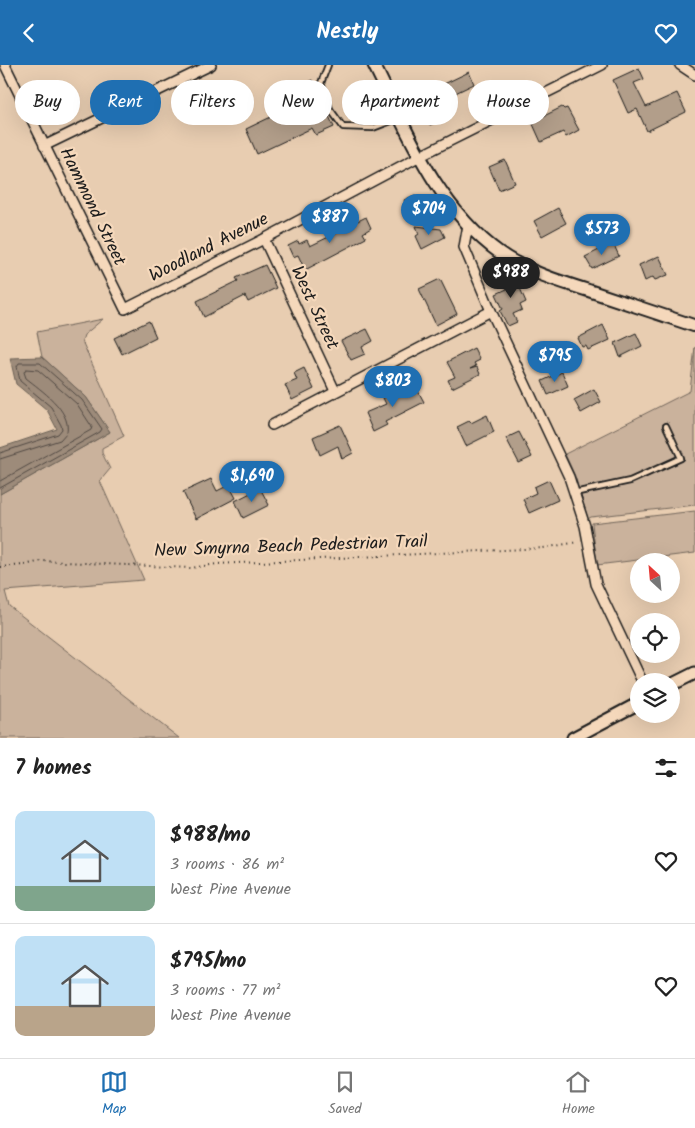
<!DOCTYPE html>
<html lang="en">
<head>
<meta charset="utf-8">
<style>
	:root { --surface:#fff; --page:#f6f6f6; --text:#222; --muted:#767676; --line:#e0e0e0; --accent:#1f6fb2 }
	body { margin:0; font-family:Kalam,sans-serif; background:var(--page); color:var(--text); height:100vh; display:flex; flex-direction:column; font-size:19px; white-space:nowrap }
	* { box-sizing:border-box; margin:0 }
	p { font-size:16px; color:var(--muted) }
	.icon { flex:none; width:28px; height:28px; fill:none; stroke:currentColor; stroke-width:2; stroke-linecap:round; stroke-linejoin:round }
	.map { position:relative; height:673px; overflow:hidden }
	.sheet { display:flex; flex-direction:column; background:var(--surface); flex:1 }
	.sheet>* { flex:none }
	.hud { position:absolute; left:15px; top:15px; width:665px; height:45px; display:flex; gap:10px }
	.needle { width:32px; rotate:334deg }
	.tools { position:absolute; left:630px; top:488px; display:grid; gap:10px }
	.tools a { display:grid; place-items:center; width:50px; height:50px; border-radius:50%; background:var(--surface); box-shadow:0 5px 20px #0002; font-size:25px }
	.price { position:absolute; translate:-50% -42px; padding:0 11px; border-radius:18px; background:var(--accent); color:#fff; font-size:16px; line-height:32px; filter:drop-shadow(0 1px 2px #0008) }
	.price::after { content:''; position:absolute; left:50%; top:30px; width:15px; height:11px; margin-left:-8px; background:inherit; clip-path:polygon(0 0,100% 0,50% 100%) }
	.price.selected { background:#222; color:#fff }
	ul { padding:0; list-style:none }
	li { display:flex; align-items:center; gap:15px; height:125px; padding:0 15px }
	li+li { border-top:1px solid var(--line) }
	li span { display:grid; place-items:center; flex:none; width:140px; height:100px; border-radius:10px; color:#555 }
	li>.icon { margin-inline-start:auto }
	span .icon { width:60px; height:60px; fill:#fffc; stroke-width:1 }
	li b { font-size:21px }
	h2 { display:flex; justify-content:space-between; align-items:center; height:60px; padding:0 15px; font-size:21px }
	.tag { padding:0 18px; border-radius:22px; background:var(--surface); box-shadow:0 5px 20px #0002; font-size:18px; line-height:45px }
	.tag.selected { background:var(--accent); color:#fff }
	header { display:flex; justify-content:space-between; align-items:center; height:65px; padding:0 15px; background:var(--accent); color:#fff; font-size:22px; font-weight:600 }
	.tab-bar { display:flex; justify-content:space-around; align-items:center; height:70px; border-top:1px solid var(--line); background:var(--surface); font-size:14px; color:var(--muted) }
	.tab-bar a { display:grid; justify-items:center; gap:2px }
	.tab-bar .selected { color:var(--accent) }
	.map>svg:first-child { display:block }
</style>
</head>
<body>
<header><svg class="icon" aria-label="back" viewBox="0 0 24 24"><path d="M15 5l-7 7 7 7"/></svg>Nestly<svg class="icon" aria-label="heart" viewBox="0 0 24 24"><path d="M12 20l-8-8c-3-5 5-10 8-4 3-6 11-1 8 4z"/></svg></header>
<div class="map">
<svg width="695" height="673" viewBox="0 0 695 673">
	<rect width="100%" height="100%" fill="#e8cdb1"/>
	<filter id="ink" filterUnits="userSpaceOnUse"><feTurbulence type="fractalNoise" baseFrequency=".02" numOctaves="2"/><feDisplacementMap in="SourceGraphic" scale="10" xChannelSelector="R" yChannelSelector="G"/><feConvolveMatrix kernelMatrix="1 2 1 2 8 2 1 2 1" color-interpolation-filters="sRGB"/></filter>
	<g filter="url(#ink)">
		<g fill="#cab29c" stroke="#73675c">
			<polygon points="103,254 84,270 82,276 124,371 102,383 102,388 110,404 100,416 144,515 5,526 9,541 179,673 0,673 0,429 110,367 86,332 42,292 37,267"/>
			<polygon points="695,282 695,440 591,452 588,454 575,411 565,389 690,326"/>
			<polygon points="695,446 695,488 597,500 592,458"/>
		</g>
		<polygon fill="#9d8b7a" stroke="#695f54" points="42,292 86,332 110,367 0,429 0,383 57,364 47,345 16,319 10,293"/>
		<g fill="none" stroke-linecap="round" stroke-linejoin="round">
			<g stroke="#504842" stroke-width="1">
				<polyline points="0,388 58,369 62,364 61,360 51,342 20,316 17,301 19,298 40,298 82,335 102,364 100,367 0,423"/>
				<path d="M 0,394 L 60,375 L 67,367 C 71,345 41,325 26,313 L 24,307 L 26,304 L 38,305 L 77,339 L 92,362 L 91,365 L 0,416"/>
			</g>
		</g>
		<g fill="#b29e8a" stroke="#1c1c1c">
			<polygon points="639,3 644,14 634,18 646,42 677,28 686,47 647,66 637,44 628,48 613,15"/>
			<polygon points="469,7 474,19 437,37 445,53 430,60 417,36 445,21 444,19"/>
			<polygon points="312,15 334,62 316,70 312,63 257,89 246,64 300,38 293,24"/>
			<polygon points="239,29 244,39 233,45 228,34"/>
			<polygon points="562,42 564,44 567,43 579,65 566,72 563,67 541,77 532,57"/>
			<polygon points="505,95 515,118 499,125 489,102"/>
			<polygon points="415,130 424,150 413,156 404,135"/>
			<polygon points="558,143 566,158 542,171 534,156"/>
			<polygon points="366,152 371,163 363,168 366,173 305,205 298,190 293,192 288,181 298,176 299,179 307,175 310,181 337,168 336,165 356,154 358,156"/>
			<polygon points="416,161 441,164 445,172 422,184 416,171 419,169"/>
			<polygon points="613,178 619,191 592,204 585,192"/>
			<polygon points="659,191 668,210 655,215 653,212 645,216 639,200"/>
			<polygon points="265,200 276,223 248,237 245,231 204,252 197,236 238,216 236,213"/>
			<polygon points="509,207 513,215 516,214 526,237 520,240 522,245 513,249 517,257 508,261 500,246 503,244 496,229 507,224 501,211"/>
			<polygon points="440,214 457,249 436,260 419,224"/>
			<polygon points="149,256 156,272 122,289 114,273"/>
			<polygon points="603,260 610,275 588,285 586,281 582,282 578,273"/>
			<polygon points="367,264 373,276 362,282 365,289 351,295 341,276"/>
			<polygon points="636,268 642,281 620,292 615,278"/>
			<polygon points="474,283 480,295 474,298 476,301 470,304 477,302 480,309 452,323 448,315 455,312 447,297"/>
			<polygon points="304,303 314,324 292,335 285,320 297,315 294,308"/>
			<polygon points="562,307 568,321 548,330 542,316"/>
			<polygon points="417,324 424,337 385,357 387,360 373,367 365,348 386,339 383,333 399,325 402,331"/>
			<polygon points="594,324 601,337 581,348 574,335"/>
			<polygon points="487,350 494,367 466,381 457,362 469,356 471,358"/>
			<polygon points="340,360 353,388 342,394 338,381 320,390 313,372"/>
			<polygon points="519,367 532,392 519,398 506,373"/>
			<polygon points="211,414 217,426 229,420 236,433 196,454 183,427"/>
			<polygon points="549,415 558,435 529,448 523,434 536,428 534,422"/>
			<polygon points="260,423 269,440 243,453 235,436"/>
		</g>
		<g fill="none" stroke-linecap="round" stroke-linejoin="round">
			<g stroke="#1c1c1c" stroke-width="8">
				<g id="service">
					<polyline points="328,0 321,18 330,44 343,62 373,63 399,53"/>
					<polyline points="574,428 630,416 681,393 666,361"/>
				</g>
			</g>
			<g stroke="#1c1c1c" stroke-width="12">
				<g id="minor">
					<polyline points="5,0 125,244 264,174 420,91 602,0"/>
					<polyline points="680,0 695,10"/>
					<polyline points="44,81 211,0"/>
					<polyline points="468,160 464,182 491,246 569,412 585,461 596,519 642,616"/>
					<polyline points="264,174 335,326"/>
					<polyline points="272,360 491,246"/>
				</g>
			</g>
			<g stroke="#1c1c1c" stroke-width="15">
				<g id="tertiary">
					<path d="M 374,0 C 407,66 437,143 500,188 C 525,206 561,217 590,226 C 625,238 660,249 695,261"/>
					<polyline points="671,620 695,608"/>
					<polyline points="573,673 639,638"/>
				</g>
			</g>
			<polyline stroke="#1c1c1c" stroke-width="2" stroke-dasharray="1 4" stroke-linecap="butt" points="0,502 24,500 42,496 191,503 217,499 543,483 578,477"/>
			<use href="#service" stroke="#f5d8bb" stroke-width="4.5"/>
			<use href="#minor" stroke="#f5d8bb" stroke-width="9"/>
			<use href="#tertiary" stroke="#f5d8bb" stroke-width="11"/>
		</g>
	</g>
	<g text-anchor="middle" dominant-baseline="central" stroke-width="4.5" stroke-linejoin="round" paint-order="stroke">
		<g font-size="18" fill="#1c1c1c" stroke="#f5d8bb">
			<text transform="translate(92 142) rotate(64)">Hammond Street</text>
			<text transform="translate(209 183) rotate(-27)">Woodland Avenue</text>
			<text transform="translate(314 243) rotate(65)">West Street</text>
			<text transform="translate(291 482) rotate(-2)">New Smyrna Beach Pedestrian Trail</text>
		</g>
	</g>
</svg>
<div class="tools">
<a><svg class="needle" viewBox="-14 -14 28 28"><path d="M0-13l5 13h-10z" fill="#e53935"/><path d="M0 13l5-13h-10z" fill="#767676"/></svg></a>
<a><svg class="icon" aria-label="locate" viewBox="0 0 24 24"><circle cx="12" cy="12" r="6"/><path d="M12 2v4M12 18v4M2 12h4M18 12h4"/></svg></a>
<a><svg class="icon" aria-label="layers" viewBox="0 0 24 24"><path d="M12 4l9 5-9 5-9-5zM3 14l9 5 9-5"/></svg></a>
</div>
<b class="price" style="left:429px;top:171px">$704</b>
<b class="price" style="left:330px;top:179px">$887</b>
<b class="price" style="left:602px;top:191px">$573</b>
<b class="price selected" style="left:511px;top:234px">$988</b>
<b class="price" style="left:555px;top:318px">$795</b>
<b class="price" style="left:393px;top:343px">$803</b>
<b class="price" style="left:252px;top:438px">$1,690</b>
<div class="hud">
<a class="tag">Buy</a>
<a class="tag selected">Rent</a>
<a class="tag">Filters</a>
<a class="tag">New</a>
<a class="tag">Apartment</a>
<a class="tag">House</a>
</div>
</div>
<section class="sheet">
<h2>7 homes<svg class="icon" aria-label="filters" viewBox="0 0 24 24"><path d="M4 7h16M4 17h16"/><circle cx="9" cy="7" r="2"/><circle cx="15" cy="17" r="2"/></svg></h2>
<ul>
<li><span style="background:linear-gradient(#bfe0f5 75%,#7fa58c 0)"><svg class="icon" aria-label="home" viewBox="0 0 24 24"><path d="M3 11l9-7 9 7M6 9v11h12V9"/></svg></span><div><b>$988/mo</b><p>3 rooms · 86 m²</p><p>West Pine Avenue</p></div><svg class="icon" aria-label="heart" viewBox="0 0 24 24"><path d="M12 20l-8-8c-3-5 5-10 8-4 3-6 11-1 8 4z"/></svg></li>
<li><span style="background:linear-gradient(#bfe0f5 70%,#b9a48a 0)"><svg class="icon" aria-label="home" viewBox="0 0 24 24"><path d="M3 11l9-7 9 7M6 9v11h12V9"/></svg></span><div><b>$795/mo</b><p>3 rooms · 77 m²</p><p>West Pine Avenue</p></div><svg class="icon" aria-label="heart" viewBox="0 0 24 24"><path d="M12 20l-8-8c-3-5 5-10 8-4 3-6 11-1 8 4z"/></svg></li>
</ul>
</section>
<nav class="tab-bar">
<a class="selected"><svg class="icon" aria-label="map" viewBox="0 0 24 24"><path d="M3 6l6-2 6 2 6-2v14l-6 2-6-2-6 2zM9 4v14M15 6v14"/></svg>Map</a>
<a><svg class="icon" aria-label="saved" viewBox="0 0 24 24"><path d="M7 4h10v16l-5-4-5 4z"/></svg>Saved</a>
<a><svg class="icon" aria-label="home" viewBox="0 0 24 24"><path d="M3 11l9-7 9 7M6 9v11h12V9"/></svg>Home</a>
</nav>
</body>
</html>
